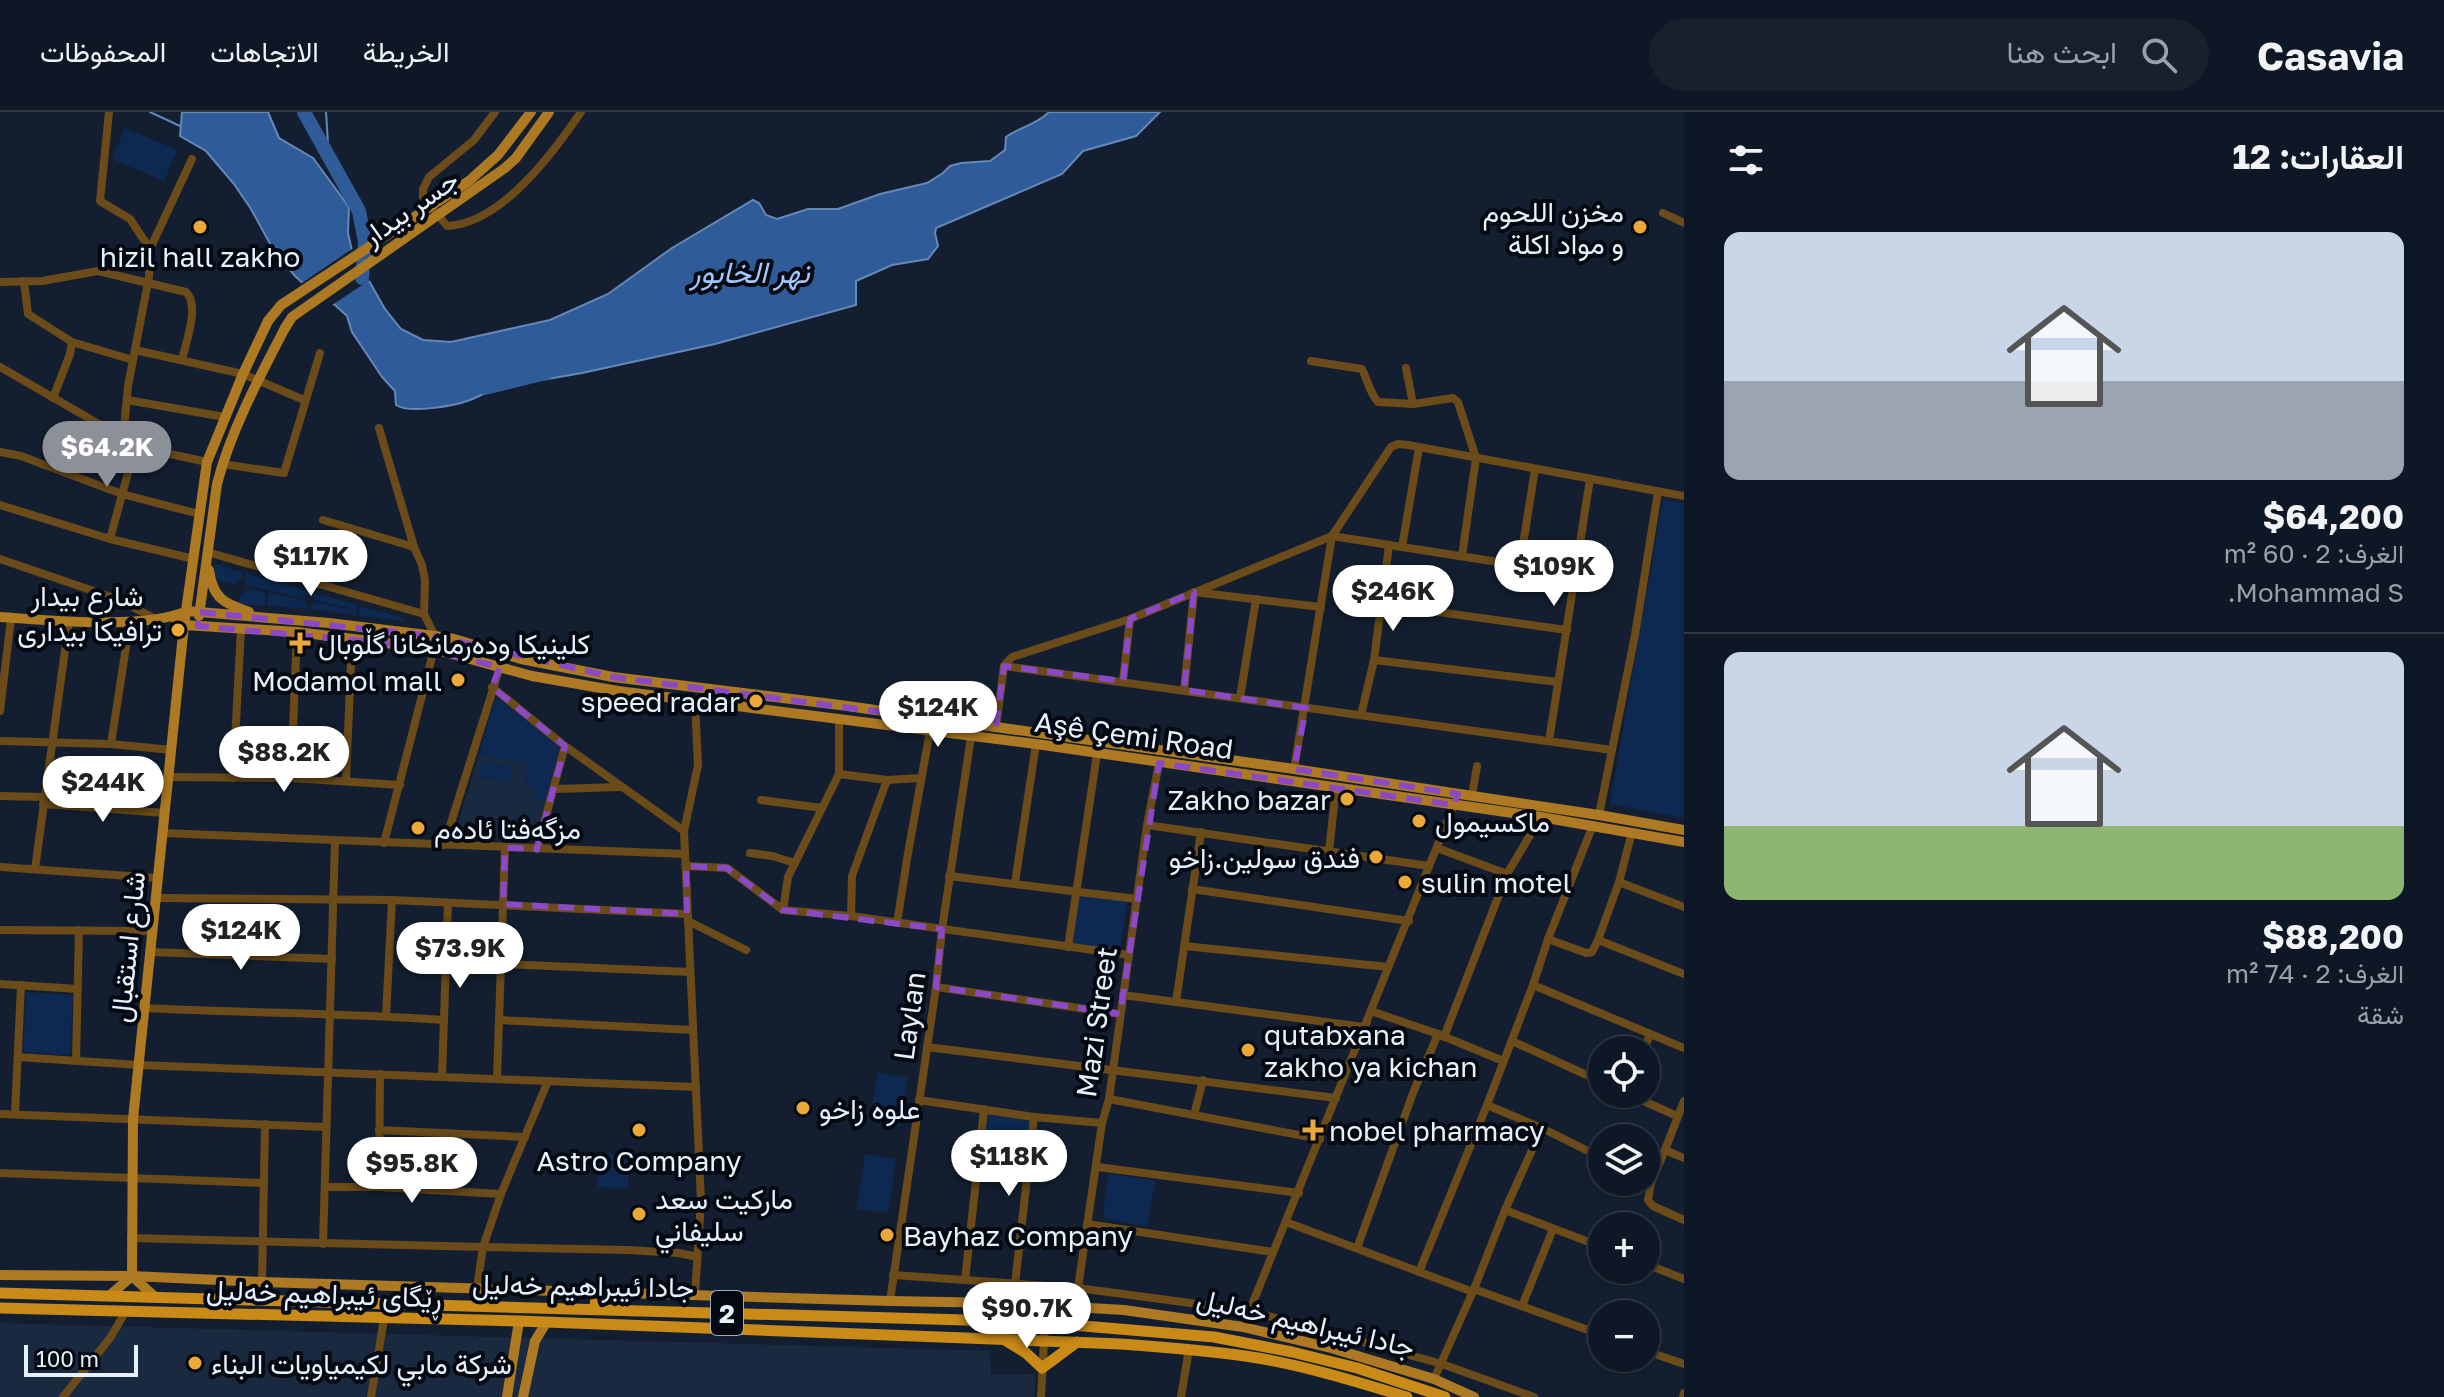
<!DOCTYPE html>
<html lang="ar">
<head>
<meta charset="utf-8">
<style>
	:root { --surface:#0e1725; --page:#17202d; --text:#f1f3f6; --muted:#9b9fa7; --line:#2e3642; --accent:#8c9099 }
	body { margin:0; font-family:"Golos Text",Vazirmatn,sans-serif; background:var(--page); color:var(--text); direction:rtl; height:100vh; display:flex; flex-direction:column; font-size:30px; white-space:nowrap }
	* { box-sizing:border-box; margin:0 }
	p { font-size:26px; color:var(--muted) }
	.icon { flex:none; width:44px; height:44px; fill:none; stroke:currentColor; stroke-width:2; stroke-linecap:round; stroke-linejoin:round }
	.map { position:relative; flex:1; overflow:hidden; direction:ltr }
	.side { display:flex; flex-direction:column; background:var(--surface); width:760px }
	.side>* { flex:none }
	.controls { position:absolute; left:1588px; top:924px; display:grid; gap:16px }
	.controls a { display:grid; place-items:center; width:72px; height:72px; border-radius:50%; background:var(--surface); box-shadow:0 2px 6px #0004,0 0 0 2px var(--line); font-size:40px }
	.scale { position:absolute; left:24px; bottom:20px; width:114px; box-sizing:border-box; padding-left:8px; border:4px solid #e7f0fd; border-top:0; font-size:22px; line-height:28px; white-space:nowrap; color:#e7f0fd; -webkit-text-stroke:6px #050911; paint-order:stroke }
	.price { position:absolute; translate:-50% -68px; padding:0 18px; border-radius:28px; background:#fff; color:#222; font-size:26px; line-height:52px; filter:drop-shadow(0 2px 4px #0008) }
	.price::after { content:''; position:absolute; left:50%; top:48px; width:24px; height:18px; margin-left:-12px; background:inherit; clip-path:polygon(0 0,100% 0,50% 100%) }
	.price.active { background:var(--accent); color:#fff }
	ul { padding:0; list-style:none }
	li { display:grid; align-content:center; gap:16px; height:424px; padding:0 40px }
	li+li { border-top:2px solid var(--line) }
	li span { display:grid; place-items:center; height:248px; border-radius:16px; color:#555 }
	li>.icon { margin-inline-start:auto }
	span .icon { width:144px; height:144px; fill:#fffc; stroke-width:1 }
	li b { font-size:34px }
	h2 { display:flex; justify-content:space-between; align-items:center; height:96px; padding:0 40px; font-size:34px }
	header { display:flex; align-items:center; gap:48px; box-sizing:border-box; height:112px; padding:0 40px; background:var(--surface); border-bottom:2px solid var(--line) }
	header strong { font-size:38px }
	nav { display:flex; gap:44px; margin-inline-start:auto; font-size:28px }
	.search { width:560px; height:72px; background:var(--page); display:flex; align-items:center; gap:20px; box-sizing:border-box; padding:0 28px; border-radius:44px; color:var(--muted); font-size:30px }
	main { display:flex; flex:1; min-height:0 }
	.map>svg:first-child { display:block }
</style>
</head>
<body>
<header>
<strong>Casavia</strong>
<div class="search"><svg class="icon" aria-label="search" viewBox="0 0 24 24"><circle cx="10" cy="10" r="6"/><path d="M15 15l6 6"/></svg>ابحث هنا</div>
<nav><a>الخريطة</a><a>الاتجاهات</a><a>المحفوظات</a></nav>
</header>
<main>
<section class="side">
<h2>العقارات: 12<svg class="icon" aria-label="filters" viewBox="0 0 24 24"><path d="M4 7h16M4 17h16"/><circle cx="9" cy="7" r="2"/><circle cx="15" cy="17" r="2"/></svg></h2>
<ul>
<li><span style="background:linear-gradient(#c9d6e8 60%,#9aa5b1 0)"><svg class="icon" aria-label="home" viewBox="0 0 24 24"><path d="M3 11l9-7 9 7M6 9v11h12V9"/></svg></span><div><b>$64,200</b><p>الغرف: 2 · 60 m²</p><p>Mohammad S.</p></div></li>
<li><span style="background:linear-gradient(#c9d6e8 70%,#8fb573 0)"><svg class="icon" aria-label="home" viewBox="0 0 24 24"><path d="M3 11l9-7 9 7M6 9v11h12V9"/></svg></span><div><b>$88,200</b><p>الغرف: 2 · 74 m²</p><p>شقة</p></div></li>
</ul>
</section>
<div class="map">
<svg width="1684" height="1285" viewBox="0 0 1684 1285">
	<rect width="100%" height="100%" fill="#131f31"/>
	<g fill="#182940">
		<polygon points="495,588 500,588 560,633 539,722 536,725 456,719"/>
		<polygon points="0,1211 990,1239 991,1263 1036,1262 1034,1285 0,1285"/>
	</g>
	<g fill="#0d2951">
		<polygon points="125,16 177,38 164,69 112,47"/>
		<polygon points="1663,388 1684,391 1684,706 1610,692"/>
		<polygon points="215,452 243,461 242,467 237,468 234,472 214,467"/>
		<polygon points="246,461 308,479 308,483 303,486 248,474 244,468"/>
		<polygon points="248,477 266,481 265,494 237,492 241,482"/>
		<polygon points="311,480 357,493 357,498 314,488"/>
		<polygon points="269,481 303,488 307,493 307,497 267,493"/>
		<polygon points="314,490 357,499 356,503 309,497"/>
		<polygon points="359,494 404,506 404,509 359,504"/>
		<polygon points="495,588 500,588 560,633 547,689 533,686 533,676 525,675 527,651 479,643"/>
		<polygon points="482,650 512,654 509,670 480,666"/>
		<polygon points="1077,782 1127,789 1120,838 1070,831"/>
		<polygon points="26,880 73,883 70,943 23,940"/>
		<polygon points="878,961 908,966 900,1015 870,1010"/>
		<polygon points="987,1001 1030,1008 1026,1045 982,1038"/>
		<polygon points="598,1042 628,1042 628,1076 598,1075"/>
		<polygon points="865,1042 896,1047 888,1101 857,1097"/>
		<polygon points="1111,1062 1153,1068 1155,1071 1147,1115 1105,1107 1103,1104 1108,1064"/>
	</g>
	<path fill="#2f5b99" stroke="#6688b7" stroke-width="2" d="M 182,0 L 268,0 L 279,26 L 313,46 L 349,95 L 348,121 L 352,139 L 385,197 L 401,217 L 423,228 L 451,230 L 550,208 L 608,182 L 672,136 L 753,88 L 759,91 L 766,103 L 777,107 L 808,97 L 838,97 L 880,82 L 927,71 L 943,61 L 950,54 L 961,51 L 990,49 L 1005,38 L 1006,25 C 1020,15 1036,13 1049,0 L 1160,0 L 1136,24 L 1083,39 L 1062,62 L 936,116 L 935,121 L 938,134 L 928,147 L 892,153 L 856,169 L 856,193 L 715,232 L 582,261 L 536,269 L 521,263 C 504,271 487,281 470,288 C 454,294 409,302 396,293 L 395,279 L 382,265 L 352,220 L 347,204 L 335,193 L 315,182 L 296,165 L 275,141 L 251,97 L 234,72 L 206,39 L 180,24 Z"/>
	<polygon fill="#131f31" points="355,135 373,166 329,195 313,186 299,173"/>
	<g fill="none" stroke-linecap="round" stroke-linejoin="round">
		<g stroke="#6688b7" stroke-width="2">
			<polyline points="150,0 180,14"/>
			<polyline points="326,0 329,47"/>
		</g>
		<g stroke="#2f5b99" stroke-width="14">
			<polyline points="304,0 359,99 365,130 362,166"/>
			<polyline points="485,276 546,261"/>
		</g>
		<g stroke="#6a4b19" stroke-width="8">
			<polyline points="109,0 100,89 130,107 150,137 149,165 128,274 123,326"/>
			<path d="M 495,0 L 474,28 L 429,65 L 423,77 L 423,85 L 447,114 C 501,112 553,41 581,0"/>
			<polyline points="1663,101 1684,111"/>
			<polyline points="150,137 192,47"/>
			<polyline points="24,169 28,202 72,230"/>
			<path d="M 0,170 L 42,169 L 98,159 L 186,180 C 200,193 186,230 182,248"/>
			<polyline points="135,238 243,262 304,288"/>
			<path d="M 1311,249 L 1362,257 C 1368,269 1369,280 1378,290 L 1413,292 L 1453,286 L 1458,290 L 1476,346 L 1462,444"/>
			<polyline points="0,255 123,326 129,333 207,350"/>
			<polyline points="1406,256 1413,292"/>
			<polyline points="53,286 70,242 72,230 133,248"/>
			<polyline points="127,288 225,305"/>
			<polyline points="379,316 414,435 422,453 425,468 424,502 435,524"/>
			<polyline points="0,340 21,344 122,382 199,402"/>
			<polyline points="222,352 284,361 320,241"/>
			<polyline points="0,393 110,427 194,447"/>
			<polyline points="323,408 414,435"/>
			<polyline points="110,427 135,335"/>
			<polyline points="1402,435 1419,336"/>
			<polyline points="207,440 424,502"/>
			<polyline points="0,447 117,487 156,507"/>
			<polyline points="1520,452 1535,357"/>
			<polyline points="1381,492 1567,518"/>
			<polyline points="1374,548 1558,570"/>
			<polyline points="1004,554 1612,638"/>
			<polyline points="1123,569 1130,507"/>
			<polyline points="492,575 565,634 684,719"/>
			<polyline points="1184,578 1194,480 1321,495"/>
			<polyline points="1240,586 1256,487"/>
			<polyline points="0,599 11,506"/>
			<polyline points="1361,603 1374,548 1389,433"/>
			<polyline points="996,615 1004,554 1012,545 1130,507 1332,424 1575,462"/>
			<polyline points="0,629 111,632 172,638"/>
			<polyline points="1549,629 1590,367"/>
			<polyline points="111,632 130,509"/>
			<polyline points="1294,657 1332,424 1391,335 1398,332 1408,333 1684,384"/>
			<polyline points="839,662 887,668 921,666"/>
			<polyline points="169,665 291,666 400,673"/>
			<polyline points="233,666 241,517"/>
			<polyline points="291,666 297,520"/>
			<polyline points="346,669 352,527"/>
			<polyline points="554,677 621,675"/>
			<polyline points="0,684 44,685"/>
			<polyline points="1472,684 1477,654"/>
			<polyline points="761,688 822,696"/>
			<polyline points="43,692 165,701"/>
			<polyline points="1599,703 1635,523 1658,380"/>
			<polyline points="1147,713 1429,754"/>
			<polyline points="163,721 685,742"/>
			<polyline points="384,731 434,537"/>
			<polyline points="444,733 500,555"/>
			<polyline points="1437,736 1507,762 1541,705"/>
			<polyline points="537,737 565,634"/>
			<polyline points="1329,739 1336,676"/>
			<polyline points="750,741 772,744 795,751"/>
			<polyline points="686,754 727,756 783,798 851,804 1129,843"/>
			<polyline points="0,755 158,766"/>
			<polyline points="35,757 69,509"/>
			<polyline points="949,764 1137,787"/>
			<polyline points="1619,770 1632,720"/>
			<polyline points="1015,771 1036,632"/>
			<polyline points="1192,777 1409,809"/>
			<polyline points="156,786 392,788 687,802"/>
			<polyline points="1684,795 1619,770 1598,828 1684,862"/>
			<polyline points="783,798 788,765 839,662 839,608"/>
			<polyline points="851,804 852,764 887,668"/>
			<polyline points="688,809 746,838"/>
			<polyline points="897,811 908,741 930,619"/>
			<polyline points="0,818 153,819"/>
			<polyline points="1548,827 1586,841 1592,840 1598,828"/>
			<polyline points="1184,834 1388,855"/>
			<polyline points="1068,835 1097,642"/>
			<polyline points="151,840 332,847"/>
			<polyline points="501,852 690,860"/>
			<polyline points="0,872 78,877"/>
			<polyline points="1533,873 1684,936"/>
			<polyline points="936,875 1120,902"/>
			<polyline points="1123,883 1364,915 1367,910"/>
			<polyline points="1176,890 1201,720"/>
			<path d="M 145,896 C 244,901 343,901 443,908"/>
			<polyline points="1371,899 1438,922 1503,949"/>
			<polyline points="386,904 392,788"/>
			<polyline points="499,908 692,918"/>
			<polyline points="1444,925 1507,762"/>
			<polyline points="1512,929 1602,970"/>
			<polyline points="927,935 1336,986"/>
			<polyline points="1644,938 1650,922"/>
			<polyline points="18,945 139,953 696,975"/>
			<polyline points="76,949 79,818"/>
			<polyline points="442,964 448,791"/>
			<polyline points="497,966 505,736"/>
			<polyline points="1628,982 1677,1004"/>
			<polyline points="1109,987 1320,1027"/>
			<polyline points="919,988 1034,1005 1102,1011"/>
			<polyline points="1684,989 1665,1038 1684,1046"/>
			<polyline points="1487,993 1542,1016 1602,1046"/>
			<polyline points="0,1002 326,1015"/>
			<polyline points="15,1002 21,873"/>
			<polyline points="1194,1003 1203,968"/>
			<polyline points="379,1018 525,1025"/>
			<polyline points="1665,1038 1651,1071 1648,1088 1653,1094 1684,1108"/>
			<polyline points="979,1040 1029,1048"/>
			<polyline points="1097,1055 1299,1081"/>
			<polyline points="0,1061 264,1071"/>
			<polyline points="325,1075 379,1075 501,1082"/>
			<polyline points="379,1075 380,962"/>
			<polyline points="1505,1098 1602,1135"/>
			<polyline points="1286,1110 1473,1180"/>
			<polyline points="1087,1112 1273,1140"/>
			<polyline points="131,1126 483,1135 501,1082 548,969"/>
			<polyline points="323,1132 335,729"/>
			<polyline points="1357,1136 1413,981 1438,922"/>
			<polyline points="1646,1152 1684,1167"/>
			<polyline points="1419,1160 1487,993 1533,873 1548,827 1593,713"/>
			<polyline points="893,1163 1078,1176 1250,1199 1442,1252 1534,1285"/>
			<polyline points="965,1168 984,997"/>
			<polyline points="262,1170 265,1012"/>
			<polyline points="1015,1172 1034,1005"/>
			<polyline points="477,1176 483,1135 627,1138 679,1141 697,1145"/>
			<polyline points="1078,1176 1102,1011 1109,987 1147,713 1159,651"/>
			<polyline points="1474,1177 1602,1223"/>
			<polyline points="695,1184 701,1088 684,719 698,653 695,590"/>
			<polyline points="890,1189 936,875 942,817 971,625"/>
			<polyline points="1522,1194 1553,1117"/>
			<polyline points="1243,1215 1455,690"/>
			<polyline points="1646,1239 1684,1252"/>
			<polyline points="1434,1267 1474,1177 1505,1098 1542,1016"/>
			<polyline points="63,1285 110,1226 126,1199"/>
			<polyline points="371,1285 384,1207"/>
			<polyline points="1041,1285 1046,1193"/>
			<polyline points="1181,1285 1189,1237"/>
			<polyline points="1683,1285 1684,1281"/>
		</g>
		<g stroke="#ad7922" stroke-width="10">
			<path d="M 209,458 C 213,487 224,491 249,500"/>
			<path d="M 199,504 L 217,372 C 231,318 259,266 285,216"/>
			<path d="M 0,505 C 48,508 144,518 187,499 L 329,511 L 435,524 L 454,527 L 521,547 L 613,565 L 840,593 L 1294,657 L 1599,703 L 1684,718"/>
			<polyline points="173,505 184,513 297,520 434,537 532,564 618,579 1036,632 1541,705 1684,730"/>
			<polyline points="0,1163 132,1164 262,1170 890,1189 1001,1191 1124,1198 1243,1215 1331,1236 1434,1267 1474,1285"/>
			<polyline points="132,1164 133,1007 184,513 207,350 243,262 268,209"/>
			<polyline points="133,1165 155,1185"/>
			<polyline points="109,1184 132,1164"/>
			<polyline points="507,1285 519,1209"/>
			<polyline points="523,1285 535,1229 546,1211"/>
		</g>
		<g stroke="#c98a17" stroke-width="11">
			<polyline points="0,1181 1036,1210 1214,1225 1292,1240 1357,1256 1445,1285"/>
			<path d="M 0,1196 L 519,1209 L 1121,1232 C 1163,1235 1204,1238 1245,1244 C 1300,1252 1354,1269 1407,1285"/>
			<polyline points="595,1197 596,1180"/>
			<polyline points="1005,1228 1026,1241 1042,1256 1077,1230"/>
		</g>
		<g stroke="#ad7922" stroke-width="10">
			<polyline points="268,209 281,193 469,69 498,43 531,0"/>
			<polyline points="285,216 292,205 505,56 516,46 549,0"/>
		</g>
	</g>
	<path fill="none" stroke="#8b49c8" stroke-width="6" stroke-dasharray="16 10" stroke-linejoin="round" d="M 1194,480 L 1184,578 L 1306,596 L 1294,657 L 1458,682 L 1454,693 L 1159,651 L 1120,902 L 936,875 L 942,817 L 783,798 L 727,756 L 686,754 L 687,802 L 503,792 L 505,736 L 537,737 L 565,634 L 492,575 L 500,555 L 407,533 L 198,514 L 199,500 L 435,524 L 613,565 L 996,615 L 1004,554 L 1123,569 L 1130,507 Z"/>
	<g fill="#eca93a" stroke="#050911" stroke-width="3">
		<circle cx="200" cy="115" r="8"/>
		<circle cx="1640" cy="115" r="8"/>
		<circle cx="178" cy="518" r="8"/>
		<path d="M296 519h8v8h8v8h-8v8h-8v-8h-8v-8h8z"/>
		<circle cx="458" cy="568" r="8"/>
		<circle cx="756" cy="589" r="8"/>
		<circle cx="1347" cy="687" r="8"/>
		<circle cx="1419" cy="709" r="8"/>
		<circle cx="418" cy="716" r="8"/>
		<circle cx="1376" cy="745" r="8"/>
		<circle cx="1405" cy="770" r="8"/>
		<circle cx="1248" cy="938" r="8"/>
		<circle cx="803" cy="996" r="8"/>
		<circle cx="639" cy="1018" r="8"/>
		<path d="M1309 1006h8v8h8v8h-8v8h-8v-8h-8v-8h8z"/>
		<circle cx="639" cy="1102" r="8"/>
		<circle cx="887" cy="1123" r="8"/>
		<circle cx="195" cy="1251" r="8"/>
	</g>
	<g text-anchor="middle" dominant-baseline="central" stroke-width="8" stroke-linejoin="round" paint-order="stroke">
		<rect fill="#050911" stroke="#a3abb6" stroke-width="2" x="711" y="1179" width="32" height="44" rx="6"/>
		<g font-size="26" font-weight="bold" fill="#e7f0fd">
			<text x="727" y="1201">2</text>
		</g>
		<g font-size="28" fill="#e7f0fd" stroke="#050911">
			<text transform="translate(410 95) rotate(-35)">جسر بيدار</text>
			<text x="87" y="483">شارع بيدار</text>
			<text transform="translate(1134 623) rotate(8)">Aşê Çemi Road</text>
			<text transform="translate(127 835) rotate(-84)">شارع استقبال</text>
			<text transform="translate(909 904) rotate(-82)">Laylan</text>
			<text transform="translate(1096 910) rotate(-82)">Mazi Street</text>
			<text transform="translate(583 1173) rotate(1)">جادا ئیبراهیم خەلیل</text>
			<text transform="translate(324 1181) rotate(2)">ڕێگای ئیبراهیم خەلیل</text>
			<text transform="translate(1306 1210) rotate(13)">جادا ئیبراهیم خەلیل</text>
		</g>
		<g font-size="28" fill="#e7f0fd" stroke="#050911" text-anchor="start">
			<text x="1624" y="99" text-anchor="end">مخزن اللحوم<tspan x="1624" dy="32">و مواد اكلة</tspan></text>
			<text x="200" y="144" text-anchor="middle">hizil hall zakho</text>
			<text x="162" y="518" text-anchor="end">ترافيكا بيدارى</text>
			<text x="318" y="531">کلینیکا ودەرمانخانا گڵوبال</text>
			<text x="442" y="568" text-anchor="end">Modamol mall</text>
			<text x="740" y="589" text-anchor="end">speed radar</text>
			<text x="1331" y="687" text-anchor="end">Zakho bazar</text>
			<text x="1435" y="709">ماكسيمول</text>
			<text x="434" y="716">مزگەفتا ئادەم</text>
			<text x="1360" y="745" text-anchor="end">فندق سولين.زاخو</text>
			<text x="1421" y="770">sulin motel</text>
			<text x="1264" y="922">qutabxana<tspan x="1264" dy="32">zakho ya kichan</tspan></text>
			<text x="819" y="996">علوه زاخو</text>
			<text x="1329" y="1018">nobel pharmacy</text>
			<text x="639" y="1048" text-anchor="middle">Astro Company</text>
			<text x="655" y="1086">ماركيت سعد<tspan x="655" dy="32">سليفاني</tspan></text>
			<text x="903" y="1123">Bayhaz Company</text>
			<text x="211" y="1251">شركة مابي لكيمياويات البناء</text>
		</g>
		<g font-size="30" font-style="italic" fill="#a2c7fd" stroke="#050911">
			<text x="750" y="160">نهر الخابور</text>
		</g>
	</g>
</svg>
<div class="controls">
<a><svg class="icon" aria-label="locate" viewBox="0 0 24 24"><circle cx="12" cy="12" r="6"/><path d="M12 2v4M12 18v4M2 12h4M18 12h4"/></svg></a>
<a><svg class="icon" aria-label="layers" viewBox="0 0 24 24"><path d="M12 4l9 5-9 5-9-5zM3 14l9 5 9-5"/></svg></a>
<a>+</a>
<a>−</a>
</div>
<div class="scale">100 m</div>
<b class="price active" style="left:107px;top:377px">$64.2K</b>
<b class="price" style="left:311px;top:486px">$117K</b>
<b class="price" style="left:1554px;top:496px">$109K</b>
<b class="price" style="left:1393px;top:521px">$246K</b>
<b class="price" style="left:938px;top:637px">$124K</b>
<b class="price" style="left:284px;top:682px">$88.2K</b>
<b class="price" style="left:103px;top:712px">$244K</b>
<b class="price" style="left:241px;top:860px">$124K</b>
<b class="price" style="left:460px;top:878px">$73.9K</b>
<b class="price" style="left:1009px;top:1086px">$118K</b>
<b class="price" style="left:412px;top:1093px">$95.8K</b>
<b class="price" style="left:1027px;top:1238px">$90.7K</b>
</div>
</main>
</body>
</html>
